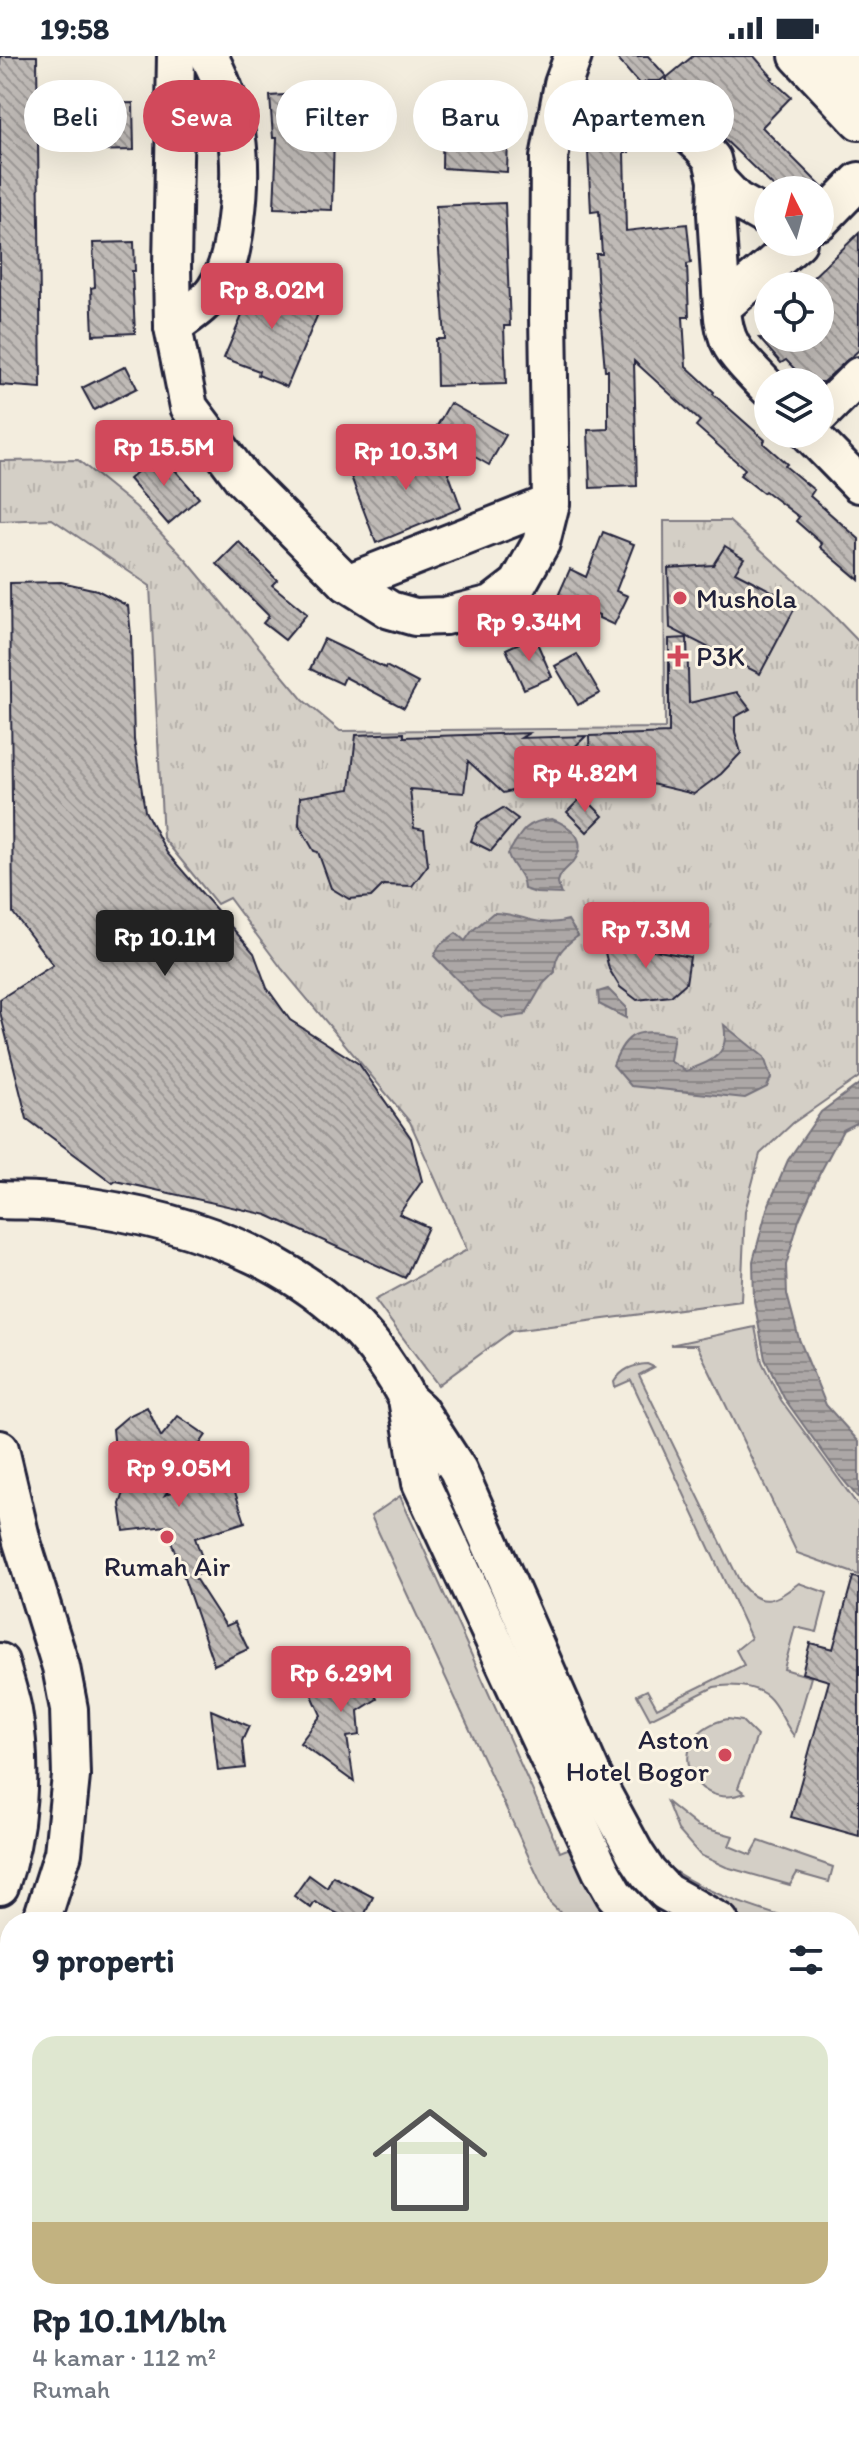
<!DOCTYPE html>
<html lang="id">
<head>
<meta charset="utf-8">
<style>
	:root { --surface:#fff; --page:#f6f6f7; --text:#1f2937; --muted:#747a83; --line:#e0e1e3; --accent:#d1495b }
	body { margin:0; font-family:Itim,sans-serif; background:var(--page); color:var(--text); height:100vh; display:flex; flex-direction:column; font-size:30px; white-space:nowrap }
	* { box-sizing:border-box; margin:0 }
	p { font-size:26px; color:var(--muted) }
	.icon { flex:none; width:44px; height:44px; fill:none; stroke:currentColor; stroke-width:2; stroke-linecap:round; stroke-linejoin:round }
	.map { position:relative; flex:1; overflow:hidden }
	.sheet { position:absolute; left:0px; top:1856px; width:860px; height:536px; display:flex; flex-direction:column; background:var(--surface); border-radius:32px 32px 0 0; box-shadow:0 8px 32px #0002 }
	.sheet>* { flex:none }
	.banner { position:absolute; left:24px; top:24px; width:812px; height:72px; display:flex; gap:16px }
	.needle { width:52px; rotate:354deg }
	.fabs { position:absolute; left:754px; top:120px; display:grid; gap:16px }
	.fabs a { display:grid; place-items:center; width:80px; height:80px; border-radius:50%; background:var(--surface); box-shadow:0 8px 32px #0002; font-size:40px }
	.price { position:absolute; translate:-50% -68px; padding:0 18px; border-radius:8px; background:var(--accent); color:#fff; font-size:26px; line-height:52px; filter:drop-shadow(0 2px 4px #0008) }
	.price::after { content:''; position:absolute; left:50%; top:48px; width:24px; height:18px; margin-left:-12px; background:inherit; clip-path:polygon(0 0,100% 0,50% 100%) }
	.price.on { background:#222; color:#fff }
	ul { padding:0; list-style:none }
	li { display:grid; align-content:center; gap:16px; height:424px; padding:0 32px }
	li+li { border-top:2px solid var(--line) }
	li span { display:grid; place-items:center; height:248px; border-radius:24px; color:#555 }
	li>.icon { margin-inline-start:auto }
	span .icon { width:144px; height:144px; fill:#fffc; stroke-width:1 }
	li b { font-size:34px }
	h2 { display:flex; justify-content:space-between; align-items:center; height:96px; padding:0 32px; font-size:34px }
	.tag { padding:0 28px; border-radius:36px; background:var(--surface); box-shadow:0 8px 32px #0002; font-size:28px; line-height:72px }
	.tag.on { background:var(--accent); color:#fff }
	.status { display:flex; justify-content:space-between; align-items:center; height:56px; padding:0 40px; background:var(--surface); direction:ltr }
	.status svg { height:22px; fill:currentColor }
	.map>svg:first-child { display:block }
</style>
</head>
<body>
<div class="status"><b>19:58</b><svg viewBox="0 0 49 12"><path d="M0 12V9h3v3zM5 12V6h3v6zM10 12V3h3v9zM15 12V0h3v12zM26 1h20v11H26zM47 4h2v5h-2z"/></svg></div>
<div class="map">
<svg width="859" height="2392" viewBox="0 0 859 2392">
	<defs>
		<pattern id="park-tufts" width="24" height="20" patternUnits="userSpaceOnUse" patternTransform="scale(2)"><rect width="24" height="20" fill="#d4cfc6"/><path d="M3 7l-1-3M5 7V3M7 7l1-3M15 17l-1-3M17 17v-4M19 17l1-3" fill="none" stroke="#b6b1ab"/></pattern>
		<pattern id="water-rules" width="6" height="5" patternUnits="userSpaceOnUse" patternTransform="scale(2)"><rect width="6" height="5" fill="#aca7a6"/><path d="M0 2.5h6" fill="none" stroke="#8c8888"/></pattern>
		<pattern id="building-back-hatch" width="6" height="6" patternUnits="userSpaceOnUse" patternTransform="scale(2)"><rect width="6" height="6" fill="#bfbab6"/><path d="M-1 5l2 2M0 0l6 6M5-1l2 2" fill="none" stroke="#9b9795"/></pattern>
	</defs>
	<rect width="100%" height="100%" fill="#f3edde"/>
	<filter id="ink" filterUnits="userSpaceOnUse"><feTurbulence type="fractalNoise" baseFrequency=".0125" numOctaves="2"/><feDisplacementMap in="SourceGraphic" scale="16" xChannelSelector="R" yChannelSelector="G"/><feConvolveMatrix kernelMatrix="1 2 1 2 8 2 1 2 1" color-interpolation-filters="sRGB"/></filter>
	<g filter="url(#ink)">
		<g fill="#d4cfc6" stroke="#7b7880" stroke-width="2">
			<polygon points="755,1271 762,1306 781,1344 859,1451 859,1519 797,1497 697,1289 670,1289"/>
			<path d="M 647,1308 L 654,1311 L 639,1319 L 741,1528 C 762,1554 776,1544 799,1527 L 827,1537 L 817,1576 L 795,1571 L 784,1613 L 811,1621 L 794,1680 C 775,1655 777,1634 740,1630 C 730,1629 723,1629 714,1631 L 650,1663 L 637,1639 L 647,1634 L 657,1652 L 744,1609 L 736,1594 L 751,1582 L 631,1324 L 615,1331 L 614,1326 C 622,1313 633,1309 647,1308 Z"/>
			<path d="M 400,1440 L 560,1796 L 638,1765 C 644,1777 650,1795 660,1804 C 692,1833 757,1853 799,1866 L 570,1866 L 550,1847 L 371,1460 Z"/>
			<path d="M 728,1663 L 742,1665 L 757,1680 L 738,1732 L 745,1737 C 687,1758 661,1676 728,1663 Z"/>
			<polygon points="667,1746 697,1770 733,1780 729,1790 751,1799 759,1785 833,1811 829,1826 797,1817 790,1829 726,1811 700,1799 678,1774"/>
			<polygon points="850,1881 859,1883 859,1995 850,1990"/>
		</g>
		<g fill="url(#park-tufts)" stroke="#7b7880" stroke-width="2">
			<polygon points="78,404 136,451 187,505 303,644 340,675 665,672 664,465 729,465 830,556 859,586 859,1021 793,1067 760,1098 745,1155 741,1245 512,1275 438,1329 375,1244 467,1194 410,1066 282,913 229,842 217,848 163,782 150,530 52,463 0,465 0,405"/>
			<polygon points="859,2224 859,2392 684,2392 679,2382 850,2382 850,2225"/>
		</g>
		<g fill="url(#water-rules)" stroke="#75727b" stroke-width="2">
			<path d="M 552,763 C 571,770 589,784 574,805 C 568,812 560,816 558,826 C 558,827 560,837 561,838 L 536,837 L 524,833 C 524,817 512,812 508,798 C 521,776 526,765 552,763 Z"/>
			<path d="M 493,857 C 520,856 538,873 568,864 L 578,880 C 564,890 554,899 555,916 L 543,928 L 525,959 L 503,962 L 483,950 L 434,900 L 440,889 L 456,877 L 465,885 L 472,875 Z"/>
			<polygon points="608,933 626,951 626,962 599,948 598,936"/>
			<path d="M 724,969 L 764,1001 L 771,1022 L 767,1031 L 745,1042 L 631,1030 L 613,1009 C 627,974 638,973 674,979 L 670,1005 L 686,1015 C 711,1005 730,1000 724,969 Z"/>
			<polygon points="859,1028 859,1066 843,1074 819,1119 799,1164 786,1209 787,1238 799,1283 826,1349 859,1386 859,1443 840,1420 784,1342 765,1303 754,1245 753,1205 767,1153 788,1104 821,1056"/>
			<polygon points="850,2293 857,2356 854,2392 842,2392 841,2382 850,2382"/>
		</g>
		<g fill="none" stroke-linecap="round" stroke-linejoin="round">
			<g stroke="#aca7a6" stroke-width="46">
				<polyline points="233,2382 242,2392"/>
				<polyline points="23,2392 29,2382"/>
			</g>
		</g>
		<g fill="url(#building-back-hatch)" stroke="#22223b" stroke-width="2">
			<polygon points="0,0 37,0 41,332 0,329"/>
			<polygon points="615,0 648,0 666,20 660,25 648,25 640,29"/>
			<polygon points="693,0 754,0 773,22 771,23 791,41 762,71 823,132 821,134 777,134 717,76 694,45 688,49 683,44 665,23"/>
			<polygon points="343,35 346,78 334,78 332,154 274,152 277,82 273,82 270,40"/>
			<polygon points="513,44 514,83 508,83 507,116 442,112 443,45"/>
			<polygon points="133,47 134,94 89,95 88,48"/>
			<polygon points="627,73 629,96 624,96 626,175 687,168 691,207 687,208 689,261 683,261 686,310 714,336 713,338 765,384 763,387 787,408 785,410 814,434 810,440 859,483 859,524 820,491 822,488 796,465 799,461 765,435 763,437 740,419 745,413 696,370 700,365 634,305 637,430 590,432 588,374 608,373 608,314 605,314 597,220 596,198 602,198 599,155 591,156 587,76"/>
			<polygon points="505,147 510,270 504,270 506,328 437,330 436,283 445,283 436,150"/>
			<polygon points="859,177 859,294 823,326 807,326 786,304 781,307 759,282 820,282 820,230 810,230 807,227"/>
			<polygon points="134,186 135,215 132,215 135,277 93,279 91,232 95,231 93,187"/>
			<polygon points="260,217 291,231 288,239 320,253 287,331 258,319 259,315 224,302"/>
			<polygon points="126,310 137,332 94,354 82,332"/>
			<polygon points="450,347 506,379 489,409 433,377"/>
			<polygon points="437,385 461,452 376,487 350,418"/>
			<polygon points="160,396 199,442 168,468 129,423"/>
			<polygon points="603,476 634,488 616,535 628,540 614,569 599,562 599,559 558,540 570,513 586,521"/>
			<polygon points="239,486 277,524 272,529 307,558 285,584 263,567 269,560 217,508"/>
			<polygon points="725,490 744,502 735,516 797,548 760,618 670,572 668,512 713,509"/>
			<polygon points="61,526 97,534 128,550 131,579 134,684 145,755 167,797 254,897 267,932 290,964 359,1008 411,1082 422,1125 399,1158 428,1171 405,1222 267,1159 116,1125 113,1127 27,1063 0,956 0,943 53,909 13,857 10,527"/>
			<polygon points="534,580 552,621 524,633 506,593"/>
			<polygon points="687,582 689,647 737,636 750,653 735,661 735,676 741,697 721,718 694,738 634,724 591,726 589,680 669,677 669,583"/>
			<polygon points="324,583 385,612 386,610 418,627 404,652 345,621 342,628 310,613"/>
			<polygon points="577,598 600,637 578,649 555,610"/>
			<polygon points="404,677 404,681 529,677 521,682 586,680 534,730 503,737 468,705 464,737 410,733 414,772 424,774 428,809 412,830 383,829 371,841 349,843 331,832 318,796 314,795 299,769 300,741 350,733 356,679"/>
			<polygon points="583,740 603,760 587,776 567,756"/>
			<polygon points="503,752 518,763 491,795 471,785 478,767"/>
			<polygon points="602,884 690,901 686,927 671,940 637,944 620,931 609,913"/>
			<polygon points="147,1351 161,1381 178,1360 206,1379 165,1439 227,1412 245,1466 195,1482 207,1515 193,1519 226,1570 235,1566 248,1593 214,1609 166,1470 124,1475 120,1448 137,1401 116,1403 113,1373 128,1360"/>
			<polygon points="853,1521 859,1522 859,1780 791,1761 829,1625 802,1617 810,1587 833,1593"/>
			<polygon points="395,1610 371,1632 377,1643 358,1655 360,1679 347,1681 354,1726 300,1687 321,1659 311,1637 325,1631 324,1615"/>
			<polygon points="211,1654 249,1670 242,1685 245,1712 218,1715"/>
			<polygon points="309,1819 327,1832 333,1820 373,1841 361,1866 354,1866 315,1846 311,1852 294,1840"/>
		</g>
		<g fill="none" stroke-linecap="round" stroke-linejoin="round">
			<g stroke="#22223b" stroke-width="42">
				<g id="minor">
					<polyline points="176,0 172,210 173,271 189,351 242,422 347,527 390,554 415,561 445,560 492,548 518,528 541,487 551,447 548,259 549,102 563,28 573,0"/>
					<polyline points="798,0 859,65"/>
					<polyline points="836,0 859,24"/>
					<polyline points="653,45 702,91 712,103 717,124"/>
					<polyline points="820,165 859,125"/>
					<polyline points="722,251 716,158 717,124 736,144 768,162"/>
					<path d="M 173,271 C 187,260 205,249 215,234 C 229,213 233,188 236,163 C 244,101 238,56 209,0"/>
					<path d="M 768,332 C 741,302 724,294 722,251 L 798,186"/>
					<polyline points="820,359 859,320"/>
					<polyline points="810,378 859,428"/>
					<polyline points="347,527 551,447"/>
					<path d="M 0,1144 C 20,1145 41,1144 61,1147 C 193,1162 336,1211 403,1335 L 407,1343 L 421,1427 L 601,1815 L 614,1838 L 640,1866"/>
					<polyline points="411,1347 419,1354 458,1414 592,1718 636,1799 648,1817 666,1836 720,1866"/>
					<polyline points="0,1393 22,1486 61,1611 69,1653 71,1720 63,1797 41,1866"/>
					<path d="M 0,1606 C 4,1622 10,1639 13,1655 C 23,1712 19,1776 0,1830"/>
					<polyline points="850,1928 859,1931"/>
					<polyline points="0,1935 10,1924"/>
					<polyline points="0,2008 10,2013"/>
					<polyline points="628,2392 636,2382"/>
				</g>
			</g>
			<use href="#minor" stroke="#fcf5e5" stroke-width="36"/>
		</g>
	</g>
	<g fill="#d1495b" stroke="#fcf5e5" stroke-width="3">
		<circle cx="680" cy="542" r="8"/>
		<path d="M674 588h8v8h8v8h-8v8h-8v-8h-8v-8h8z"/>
		<circle cx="167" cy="1481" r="8"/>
		<circle cx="725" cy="1699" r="8"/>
	</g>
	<g text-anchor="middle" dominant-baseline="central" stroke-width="6" stroke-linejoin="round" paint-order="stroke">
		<g font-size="28" fill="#22223b" stroke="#fcf5e5" text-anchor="start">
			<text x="696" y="542">Mushola</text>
			<text x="696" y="600">P3K</text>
			<text x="167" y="1510" text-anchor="middle">Rumah Air</text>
			<text x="709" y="1683" text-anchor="end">Aston<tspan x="709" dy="32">Hotel Bogor</tspan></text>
		</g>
	</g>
</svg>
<div class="fabs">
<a><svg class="needle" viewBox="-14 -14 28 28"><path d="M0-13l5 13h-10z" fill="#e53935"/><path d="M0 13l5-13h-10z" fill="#747a83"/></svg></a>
<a><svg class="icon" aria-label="locate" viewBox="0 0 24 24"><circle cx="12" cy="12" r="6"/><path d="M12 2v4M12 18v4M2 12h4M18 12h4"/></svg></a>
<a><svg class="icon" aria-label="layers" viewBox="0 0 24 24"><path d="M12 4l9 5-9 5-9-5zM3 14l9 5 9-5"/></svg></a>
</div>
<b class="price" style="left:272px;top:275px">Rp 8.02M</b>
<b class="price" style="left:164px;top:432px">Rp 15.5M</b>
<b class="price" style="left:406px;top:436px">Rp 10.3M</b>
<b class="price" style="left:529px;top:607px">Rp 9.34M</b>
<b class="price" style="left:585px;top:758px">Rp 4.82M</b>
<b class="price" style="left:646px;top:914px">Rp 7.3M</b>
<b class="price on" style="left:165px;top:922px">Rp 10.1M</b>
<b class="price" style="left:179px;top:1453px">Rp 9.05M</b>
<b class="price" style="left:341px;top:1658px">Rp 6.29M</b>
<div class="banner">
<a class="tag">Beli</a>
<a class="tag on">Sewa</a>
<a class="tag">Filter</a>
<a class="tag">Baru</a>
<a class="tag">Apartemen</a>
</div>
<section class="sheet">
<h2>9 properti<svg class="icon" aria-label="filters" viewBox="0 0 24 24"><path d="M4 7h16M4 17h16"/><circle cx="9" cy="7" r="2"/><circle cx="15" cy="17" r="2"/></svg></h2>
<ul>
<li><span style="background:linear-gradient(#dfe7d0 75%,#c2b280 0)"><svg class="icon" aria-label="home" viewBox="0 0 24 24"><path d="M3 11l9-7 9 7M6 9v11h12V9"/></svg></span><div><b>Rp 10.1M/bln</b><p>4 kamar · 112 m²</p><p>Rumah</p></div></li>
</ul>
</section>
</div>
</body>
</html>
